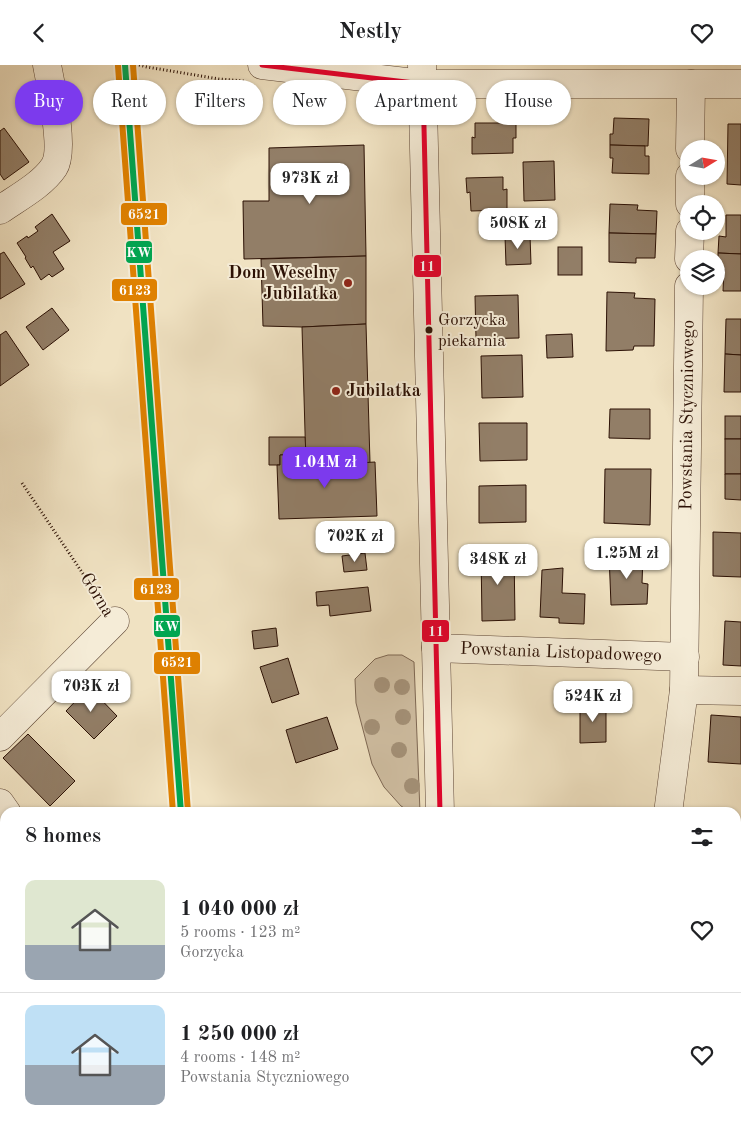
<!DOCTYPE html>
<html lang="en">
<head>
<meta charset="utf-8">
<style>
	:root { --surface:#fff; --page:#f2f2f2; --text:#202124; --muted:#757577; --line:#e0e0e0; --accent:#7c3aed }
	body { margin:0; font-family:"Old Standard TT",serif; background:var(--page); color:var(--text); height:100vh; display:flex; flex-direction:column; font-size:19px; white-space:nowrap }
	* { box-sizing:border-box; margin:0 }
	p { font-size:16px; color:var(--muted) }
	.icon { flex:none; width:28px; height:28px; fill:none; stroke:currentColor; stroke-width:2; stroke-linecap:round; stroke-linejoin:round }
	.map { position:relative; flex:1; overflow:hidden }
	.sheet { position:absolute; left:0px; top:742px; width:741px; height:321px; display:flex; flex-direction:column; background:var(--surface); border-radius:15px 15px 0 0; box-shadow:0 1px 4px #0004 }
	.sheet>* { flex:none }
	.banner { position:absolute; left:15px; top:15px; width:711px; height:45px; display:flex; gap:10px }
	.needle { width:32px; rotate:79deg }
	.tools { position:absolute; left:680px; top:75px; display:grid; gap:10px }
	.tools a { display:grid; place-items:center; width:45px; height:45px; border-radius:50%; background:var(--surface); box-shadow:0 1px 4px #0004; font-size:25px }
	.price { position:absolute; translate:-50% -42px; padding:0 11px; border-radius:10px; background:#fff; color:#222; font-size:16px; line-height:32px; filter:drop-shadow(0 1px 2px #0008) }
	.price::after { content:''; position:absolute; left:50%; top:30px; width:15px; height:11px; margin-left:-8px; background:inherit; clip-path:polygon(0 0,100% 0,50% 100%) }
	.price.selected { background:var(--accent); color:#fff }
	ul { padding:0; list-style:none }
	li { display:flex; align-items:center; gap:15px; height:125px; padding:0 25px }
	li+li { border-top:1px solid var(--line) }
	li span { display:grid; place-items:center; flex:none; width:140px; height:100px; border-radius:10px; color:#555 }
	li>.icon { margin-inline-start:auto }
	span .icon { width:60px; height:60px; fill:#fffc; stroke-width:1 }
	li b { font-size:21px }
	h2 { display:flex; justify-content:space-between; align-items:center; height:60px; padding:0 25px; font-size:21px }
	.pill { padding:0 18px; border-radius:22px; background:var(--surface); box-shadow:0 1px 4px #0004; font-size:18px; line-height:45px }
	.pill.selected { background:var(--accent); color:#fff }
	header { display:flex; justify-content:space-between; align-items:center; height:65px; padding:0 25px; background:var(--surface); font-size:22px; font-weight:600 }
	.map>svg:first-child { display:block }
</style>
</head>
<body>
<header><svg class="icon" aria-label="back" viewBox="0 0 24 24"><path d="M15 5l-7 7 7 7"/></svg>Nestly<svg class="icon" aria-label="heart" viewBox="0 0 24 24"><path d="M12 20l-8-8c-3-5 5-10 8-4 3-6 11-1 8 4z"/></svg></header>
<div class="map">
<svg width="741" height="1063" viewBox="0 0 741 1063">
	<rect width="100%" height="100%" fill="#f0e2c2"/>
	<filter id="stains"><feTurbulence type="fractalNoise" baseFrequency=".004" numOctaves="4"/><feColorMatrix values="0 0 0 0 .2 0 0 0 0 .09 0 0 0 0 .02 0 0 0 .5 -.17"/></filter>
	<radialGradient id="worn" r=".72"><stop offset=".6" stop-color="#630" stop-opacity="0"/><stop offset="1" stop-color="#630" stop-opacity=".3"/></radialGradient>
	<polygon fill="#cfbea2" stroke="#7e6854" points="388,590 402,590 414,597 420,747 411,747 401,741 384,722 372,699 356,638 355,614 375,594"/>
	<g fill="#927e67" stroke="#2c1105">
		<polygon points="614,53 649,54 648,81 610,80 610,69 613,69"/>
		<polygon points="475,58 516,58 516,73 513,73 513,88 472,89 472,72 475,73"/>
		<polygon points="728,59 741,59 741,120 727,119"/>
		<polygon points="4,63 29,97 4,115 0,109 0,66"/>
		<polygon points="364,80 366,191 244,194 243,136 269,136 269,83"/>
		<polygon points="610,80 645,81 645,91 649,91 649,109 612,108 613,93 610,93"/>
		<polygon points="554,96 555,135 524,136 523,97"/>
		<polygon points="503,112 503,125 507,124 507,145 471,146 470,127 467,128 466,113"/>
		<polygon points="610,139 638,140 637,145 657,146 656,169 609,168"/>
		<polygon points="52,149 70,176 53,187 64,204 52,212 49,209 41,215 33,201 31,203 25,193 26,192 17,178 27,171 28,173 38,166 35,162"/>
		<polygon points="726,150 741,150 741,189 718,188 719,171 726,172"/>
		<polygon points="609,168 656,169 655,193 636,193 636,198 609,197"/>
		<polygon points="530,170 531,199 506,200 505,171"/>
		<rect x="558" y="182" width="24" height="28"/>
		<polygon points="4,187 25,219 0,234 0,189"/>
		<polygon points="718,188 741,189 741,226 723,226 724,204 718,204"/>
		<polygon points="366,191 366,259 302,262 263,261 261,194"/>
		<polygon points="607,227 635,228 634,233 655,234 654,281 634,281 633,285 606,286"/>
		<polygon points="518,230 519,273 476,274 475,231"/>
		<polygon points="52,243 69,265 43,285 26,262"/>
		<polygon points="726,254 741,254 741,290 725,289"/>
		<polygon points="366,259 370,398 306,401 302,262"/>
		<polygon points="6,266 29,300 0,321 0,270"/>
		<polygon points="572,269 573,292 547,293 546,270"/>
		<polygon points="725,289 741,290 741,327 724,327"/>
		<polygon points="522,290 523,332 482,333 481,291"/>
		<polygon points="610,344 650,344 650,374 609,373"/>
		<rect x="725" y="351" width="16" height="23"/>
		<polygon points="479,358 527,358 527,395 480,396"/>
		<polygon points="269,372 305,372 306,389 280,390 280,400 269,400"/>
		<rect x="725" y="374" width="16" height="35"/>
		<polygon points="305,389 306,401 375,397 377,451 279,454 277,400 280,400 280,390"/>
		<polygon points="605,404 651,404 650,460 604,458"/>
		<polygon points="725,409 741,409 741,435 725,434"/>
		<polygon points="526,420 526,457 479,458 479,421"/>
		<polygon points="713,467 741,468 741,512 713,511"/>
		<polygon points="514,486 515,555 482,556 481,487"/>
		<polygon points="365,488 367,505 344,507 342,491"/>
		<polygon points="609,489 643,490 642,518 648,519 647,539 611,540"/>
		<polygon points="563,503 562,528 585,529 584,559 559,558 559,553 540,552 542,505"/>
		<polygon points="368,522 371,546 330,551 329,540 317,541 316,527"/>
		<polygon points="725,556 741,557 741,601 723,600"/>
		<polygon points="276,563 278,581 254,584 252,566"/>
		<polygon points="288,593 299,629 272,638 260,602"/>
		<polygon points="89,622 117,651 94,674 66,646"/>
		<polygon points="580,638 606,638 606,677 580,678"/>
		<polygon points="711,650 741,652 741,699 708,697"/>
		<polygon points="327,652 338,684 296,698 286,665"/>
		<polygon points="28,669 75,716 50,741 3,693"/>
		<polygon points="479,744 503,745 503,748 478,748"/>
		<polygon points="0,808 5,813 5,828 1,832 5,837 5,853 2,855 0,853"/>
		<polygon points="736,904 741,905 741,940 736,940"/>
		<polygon points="404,1059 438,1059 438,1063 405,1063"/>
		<polygon points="610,1059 655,1059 656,1063 611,1063"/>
		<polygon points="665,1059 709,1059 709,1063 666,1063"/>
	</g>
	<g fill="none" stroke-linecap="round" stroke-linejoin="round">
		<g stroke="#5d4534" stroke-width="29">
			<g id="minor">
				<polyline points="262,0 423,19 741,19"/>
				<polyline points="422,0 440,748"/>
				<polyline points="690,84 691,19"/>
				<polyline points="690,139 690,111"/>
				<path d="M 0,145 C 17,133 42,120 54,102 C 65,86 51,21 47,0"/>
				<polyline points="689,194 690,166"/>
				<path id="s1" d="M 436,583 L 685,592"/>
				<polyline points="684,625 741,626"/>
				<polyline points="0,672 115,556"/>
				<polyline points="0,738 7,748"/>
				<path id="s2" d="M 668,748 L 684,625 L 689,221"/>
				<polyline points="736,868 741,869"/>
				<polyline points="481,1059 482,1063"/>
				<polyline points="723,1059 723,1063"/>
			</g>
		</g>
		<g stroke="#2c1105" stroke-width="3" stroke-dasharray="1 2.5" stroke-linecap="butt">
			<polyline points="139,0 147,2 219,14 244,16"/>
			<polyline points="22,418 102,537"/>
		</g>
		<use href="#minor" stroke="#f5ecd7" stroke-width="28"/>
		<g stroke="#f5ecd7" stroke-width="9">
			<g id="bus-1">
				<polyline points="262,0 423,19"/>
				<polyline points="423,19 440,748"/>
			</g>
		</g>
		<use href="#bus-1" stroke="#e4002b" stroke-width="5"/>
		<g stroke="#f5ecd7" stroke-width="10">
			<polyline id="rail-1" points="125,0 181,748"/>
		</g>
		<g stroke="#f5ecd7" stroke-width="10">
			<polyline id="rail-2" points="118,1 173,748"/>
		</g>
		<g stroke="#f5ecd7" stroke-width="10">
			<polyline id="rail-3" points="133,0 188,747"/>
		</g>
		<use href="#rail-1" stroke="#00a651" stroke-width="6"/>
		<use href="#rail-2" stroke="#df8101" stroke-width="6"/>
		<use href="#rail-3" stroke="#df8101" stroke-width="6"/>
	</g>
	<g fill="#a49178">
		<circle cx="382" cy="620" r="8"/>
		<circle cx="402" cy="622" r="8"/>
		<circle cx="403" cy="652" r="8"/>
		<circle cx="372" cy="662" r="8"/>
		<circle cx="399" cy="685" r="8"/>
		<circle cx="412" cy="721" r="8"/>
	</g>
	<g fill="#8f2418" stroke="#f5ecd7" stroke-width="2">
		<circle cx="348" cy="218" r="5"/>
		<circle cx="336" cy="326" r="5"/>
	</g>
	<circle fill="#2c1105" stroke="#f5ecd7" stroke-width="2" cx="429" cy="265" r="4.5"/>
	<g text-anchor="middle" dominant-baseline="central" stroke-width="4" stroke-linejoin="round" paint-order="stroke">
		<g font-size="17" fill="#2c1105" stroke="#f5ecd7" text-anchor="start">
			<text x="438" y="255">Gorzycka<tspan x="438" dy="21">piekarnia</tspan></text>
		</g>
		<g font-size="18" font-weight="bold" fill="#2c1105" stroke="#f5ecd7" text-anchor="end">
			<text x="338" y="208">Dom Weselny<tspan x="338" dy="21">Jubilatka</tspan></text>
			<text x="346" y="326" text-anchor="start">Jubilatka</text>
		</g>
		<g font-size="18" fill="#2c1105" stroke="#f5ecd7">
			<text stroke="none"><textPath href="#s2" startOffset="399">Powstania Styczniowego</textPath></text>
			<text transform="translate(97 530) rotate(58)">Górna</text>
			<text stroke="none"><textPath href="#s1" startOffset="125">Powstania Listopadowego</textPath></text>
		</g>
	</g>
	<g stroke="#f5ecd7" stroke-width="2">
		<rect x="120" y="137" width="48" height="24" rx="5" fill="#df8101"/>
		<rect x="125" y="175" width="28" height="24" rx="5" fill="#00a651"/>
		<rect x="413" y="189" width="29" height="24" rx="5" fill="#e4002b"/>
		<rect x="111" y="213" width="47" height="24" rx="5" fill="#df8101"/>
		<rect x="133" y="512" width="47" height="24" rx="5" fill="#df8101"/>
		<rect x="153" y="549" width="28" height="24" rx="5" fill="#00a651"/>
		<rect x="421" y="554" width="29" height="24" rx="5" fill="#e4002b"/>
		<rect x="153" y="586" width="48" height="24" rx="5" fill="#df8101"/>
	</g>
	<g font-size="14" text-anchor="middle" font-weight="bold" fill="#fff">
		<text x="144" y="154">6521</text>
		<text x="139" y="192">KW</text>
		<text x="427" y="206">11</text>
		<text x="135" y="230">6123</text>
		<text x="156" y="529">6123</text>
		<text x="167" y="566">KW</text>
		<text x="436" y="571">11</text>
		<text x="177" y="602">6521</text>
	</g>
	<rect width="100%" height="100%" filter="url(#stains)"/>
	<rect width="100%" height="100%" fill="url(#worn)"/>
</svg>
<div class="tools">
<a><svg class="needle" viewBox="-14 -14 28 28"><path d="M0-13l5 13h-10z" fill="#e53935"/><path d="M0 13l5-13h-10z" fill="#757577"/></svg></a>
<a><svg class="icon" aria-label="locate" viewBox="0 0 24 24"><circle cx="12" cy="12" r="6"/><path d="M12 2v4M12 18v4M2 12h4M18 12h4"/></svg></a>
<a><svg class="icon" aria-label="layers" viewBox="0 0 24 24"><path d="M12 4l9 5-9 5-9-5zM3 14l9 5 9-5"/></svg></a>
</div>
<b class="price" style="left:310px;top:140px">973K zł</b>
<b class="price" style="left:518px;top:185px">508K zł</b>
<b class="price selected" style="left:325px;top:424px">1.04M zł</b>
<b class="price" style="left:355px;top:498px">702K zł</b>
<b class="price" style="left:627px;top:515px">1.25M zł</b>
<b class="price" style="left:498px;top:521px">348K zł</b>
<b class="price" style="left:91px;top:648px">703K zł</b>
<b class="price" style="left:593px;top:658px">524K zł</b>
<div class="banner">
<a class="pill selected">Buy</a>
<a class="pill">Rent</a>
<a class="pill">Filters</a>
<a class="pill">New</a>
<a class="pill">Apartment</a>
<a class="pill">House</a>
</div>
<section class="sheet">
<h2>8 homes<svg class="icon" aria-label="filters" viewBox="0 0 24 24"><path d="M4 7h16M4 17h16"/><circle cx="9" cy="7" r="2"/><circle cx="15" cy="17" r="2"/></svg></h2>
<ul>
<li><span style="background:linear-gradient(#dfe7d0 65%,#9aa5b1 0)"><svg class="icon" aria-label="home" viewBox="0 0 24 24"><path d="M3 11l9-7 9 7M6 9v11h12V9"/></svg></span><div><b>1 040 000 zł</b><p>5 rooms · 123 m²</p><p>Gorzycka</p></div><svg class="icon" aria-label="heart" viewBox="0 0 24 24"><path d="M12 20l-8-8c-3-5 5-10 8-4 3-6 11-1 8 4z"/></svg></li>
<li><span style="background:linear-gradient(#bfe0f5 60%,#9aa5b1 0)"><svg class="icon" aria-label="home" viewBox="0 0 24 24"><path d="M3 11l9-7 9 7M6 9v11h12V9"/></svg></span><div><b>1 250 000 zł</b><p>4 rooms · 148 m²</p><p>Powstania Styczniowego</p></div><svg class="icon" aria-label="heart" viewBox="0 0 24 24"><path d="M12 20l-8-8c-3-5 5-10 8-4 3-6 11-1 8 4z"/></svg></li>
</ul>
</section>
</div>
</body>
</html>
